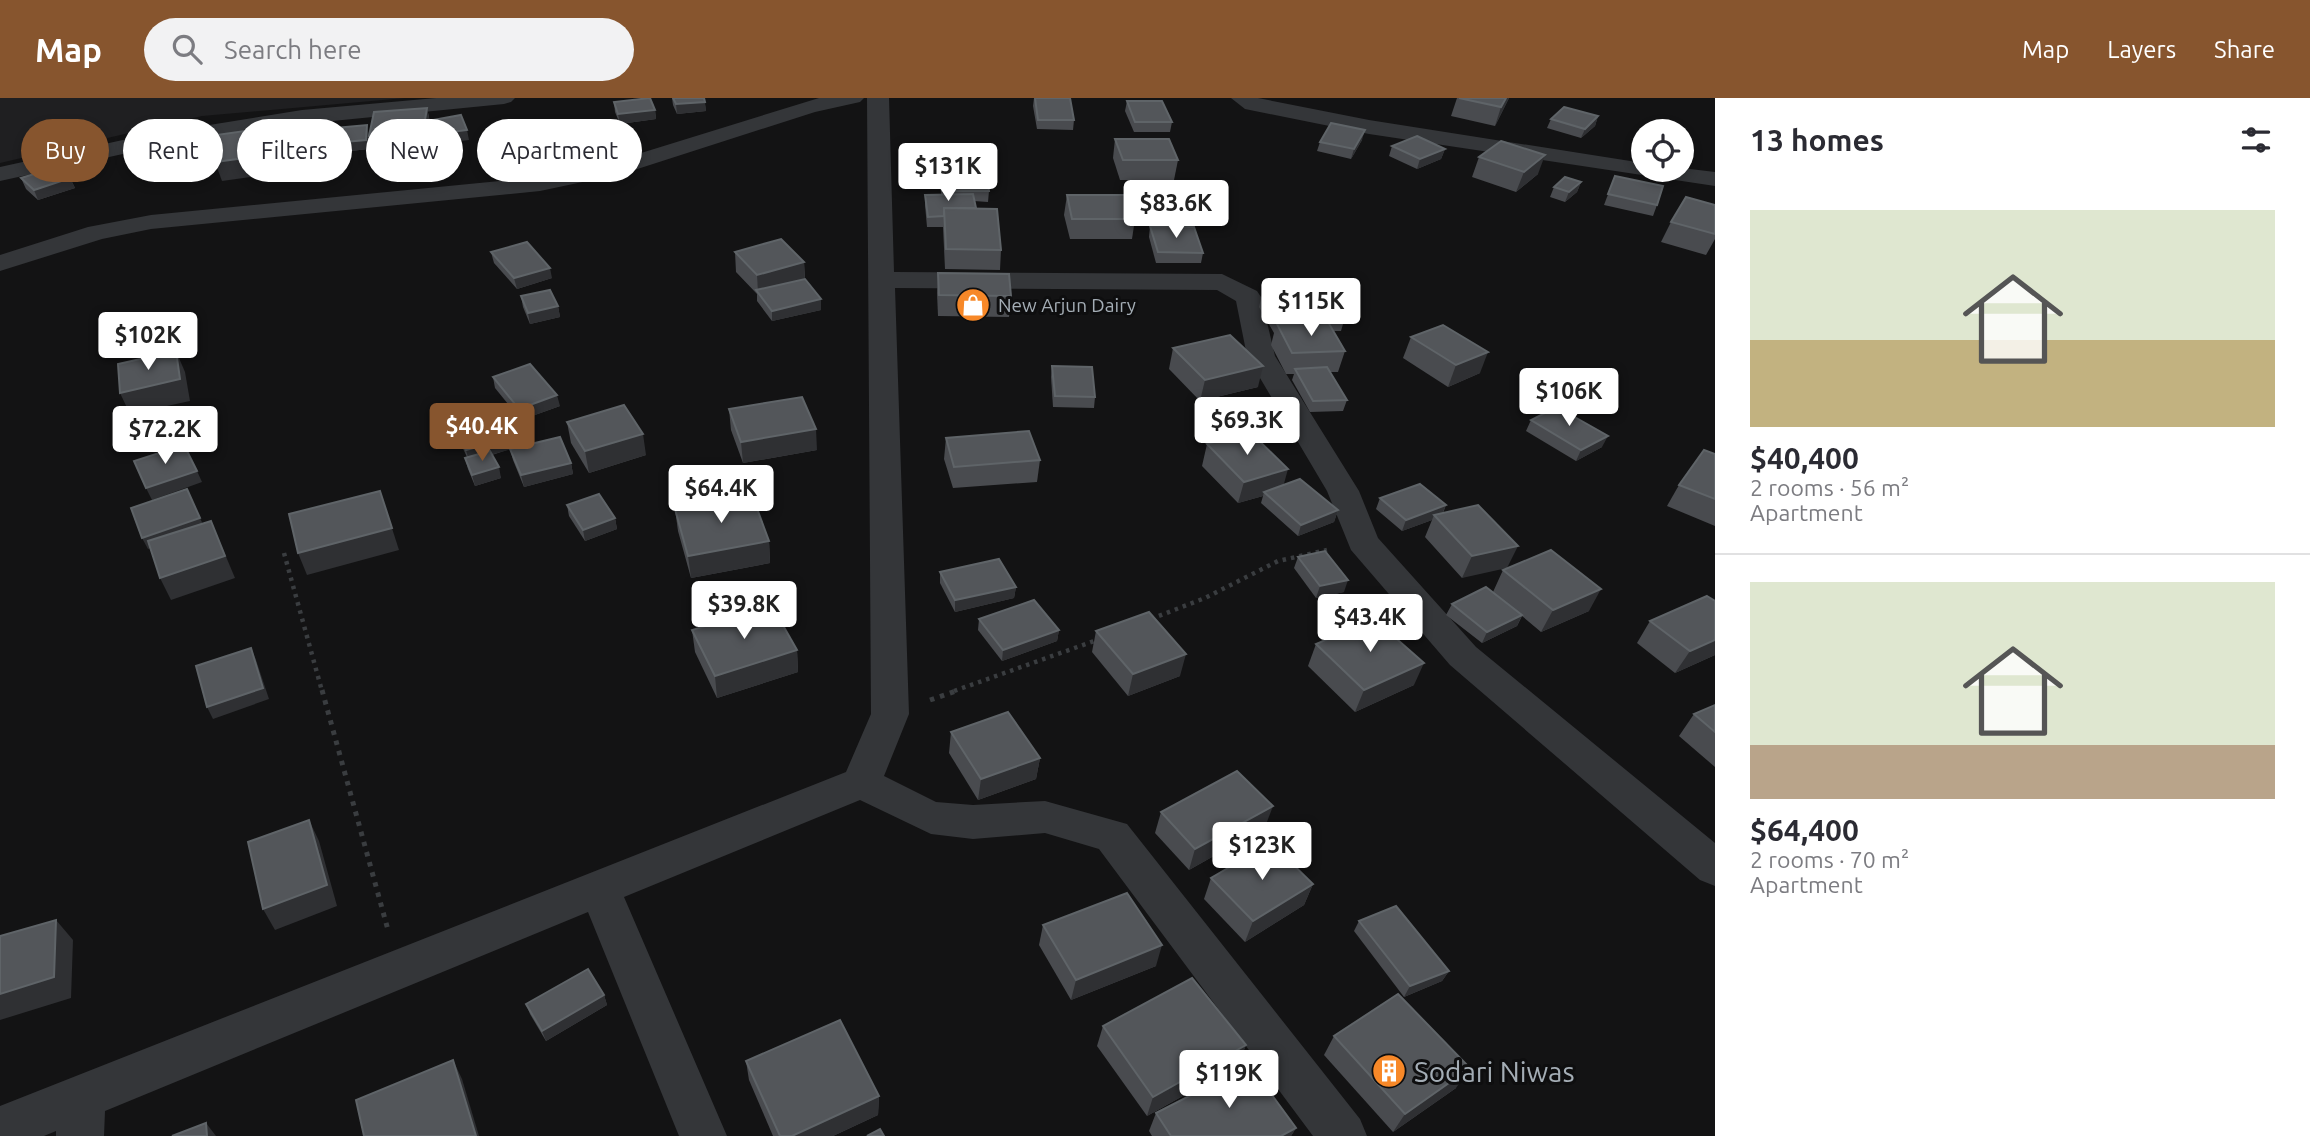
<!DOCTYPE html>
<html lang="en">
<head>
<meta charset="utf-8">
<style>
	:root { --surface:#fff; --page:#f2f2f3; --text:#2b2b33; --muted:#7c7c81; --line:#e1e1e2; --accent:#87552e }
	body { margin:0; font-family:Ubuntu,sans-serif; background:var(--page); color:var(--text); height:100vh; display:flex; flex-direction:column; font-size:26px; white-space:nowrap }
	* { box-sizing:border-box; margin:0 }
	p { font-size:23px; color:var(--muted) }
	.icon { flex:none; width:38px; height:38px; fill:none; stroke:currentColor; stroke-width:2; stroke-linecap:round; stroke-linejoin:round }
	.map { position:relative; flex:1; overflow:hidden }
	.side { display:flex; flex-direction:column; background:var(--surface); width:595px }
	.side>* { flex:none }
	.guide { position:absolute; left:21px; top:21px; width:665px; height:63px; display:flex; gap:14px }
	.controls { position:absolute; left:1631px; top:21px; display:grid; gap:14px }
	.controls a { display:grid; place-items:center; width:63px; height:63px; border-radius:50%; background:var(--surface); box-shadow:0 4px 10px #0003; font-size:35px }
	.price { position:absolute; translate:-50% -60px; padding:0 16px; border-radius:7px; background:#fff; color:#222; font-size:23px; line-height:46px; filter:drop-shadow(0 2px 4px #0008) }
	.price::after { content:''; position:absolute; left:50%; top:42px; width:21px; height:16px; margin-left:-10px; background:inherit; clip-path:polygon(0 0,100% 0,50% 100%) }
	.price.selected { background:var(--accent); color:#fff }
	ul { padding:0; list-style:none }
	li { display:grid; align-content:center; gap:14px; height:371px; padding:0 35px }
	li+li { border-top:2px solid var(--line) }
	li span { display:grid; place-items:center; height:217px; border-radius:0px; color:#555 }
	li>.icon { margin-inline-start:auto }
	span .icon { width:126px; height:126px; fill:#fffc; stroke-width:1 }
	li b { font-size:30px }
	h2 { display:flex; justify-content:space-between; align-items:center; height:84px; padding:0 35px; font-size:30px }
	.pill { padding:0 24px; border-radius:32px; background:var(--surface); box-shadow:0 4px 10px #0003; font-size:24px; line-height:63px }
	.pill.selected { background:var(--accent); color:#fff }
	header { display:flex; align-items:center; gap:42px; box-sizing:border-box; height:98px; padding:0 35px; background:var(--accent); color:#fff }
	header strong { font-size:33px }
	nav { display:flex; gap:38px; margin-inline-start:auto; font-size:24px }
	.search { width:490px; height:63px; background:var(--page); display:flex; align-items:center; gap:18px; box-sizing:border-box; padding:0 24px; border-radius:38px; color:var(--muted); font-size:26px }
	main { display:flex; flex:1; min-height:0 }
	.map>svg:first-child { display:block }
</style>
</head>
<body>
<header>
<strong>Map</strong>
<div class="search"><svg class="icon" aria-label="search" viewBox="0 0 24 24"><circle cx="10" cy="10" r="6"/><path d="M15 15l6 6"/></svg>Search here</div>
<nav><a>Map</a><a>Layers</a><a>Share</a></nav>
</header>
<main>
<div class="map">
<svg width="1715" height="1038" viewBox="0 0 1715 1038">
	<rect width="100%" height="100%" fill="#131314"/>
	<polygon fill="#1f1f21" points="0,0 405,0 202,18 0,65"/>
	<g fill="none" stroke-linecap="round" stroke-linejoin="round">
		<g stroke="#3a3d40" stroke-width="4.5" stroke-dasharray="3.5 5" stroke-linecap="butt">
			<polyline points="284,455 322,593"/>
			<polyline points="1151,521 1205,500 1278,463 1327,452"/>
			<polyline points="954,593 1097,542"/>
		</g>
		<g stroke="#3a3d40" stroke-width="5" stroke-dasharray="4.5 6" stroke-linecap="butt">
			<polyline points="322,592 388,832"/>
			<polyline points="930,602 959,592"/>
		</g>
		<g fill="#343639" fill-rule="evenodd">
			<polygon points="436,0 515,0 511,4 504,6 302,26 141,52 0,83 0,69 141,38 302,12"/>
			<polygon points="819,0 864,0 860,4 815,14 625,75 540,93 151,131 102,141 0,173 0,157 88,129 151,117 540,79 612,64"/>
			<polygon points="867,0 889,0 894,174 1222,176 1257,193 1261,199 1275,258 1359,393 1378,440 1476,549 1715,745 1715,788 1700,782 1450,567 1351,452 1327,393 1247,258 1236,203 1217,192 895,190 909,616 884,678 936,704 973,707 1045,703 1127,726 1360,1021 1367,1038 1313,1038 1099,751 1045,735 973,741 931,736 860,702 624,799 727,1038 679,1038 588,814 105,1013 104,1038 56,1038 56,1033 44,1038 0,1038 0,1008 846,674 871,616"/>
			<polygon points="1231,0 1258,0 1369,22 1643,65 1643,72 1682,70 1715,74 1715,88 1369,36 1245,11"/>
		</g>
	</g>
	<g fill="#494b4f">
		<polygon points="672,0 704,0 706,13 677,16 673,7"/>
		<polygon points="1034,0 1074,22 1073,32 1037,31 1033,8"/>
		<polygon points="1457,0 1509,0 1495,28 1451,18"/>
		<polygon points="1127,3 1172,24 1170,34 1134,34 1125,13"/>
		<polygon points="614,4 655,12 656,21 620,26 615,14"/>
		<polygon points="427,10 431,29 427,53 374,57 369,40 368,51 325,56"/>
		<polygon points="1598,18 1595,28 1581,40 1547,30 1551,21"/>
		<polygon points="1115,41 1178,62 1174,82 1120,82 1113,60"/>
		<polygon points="1362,42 1351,61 1317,53 1320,44"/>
		<polygon points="1392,48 1445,51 1441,61 1417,71 1389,58"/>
		<polygon points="1479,59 1538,76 1516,94 1472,79"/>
		<polygon points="940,75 989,93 988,104 974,103 976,110 1001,152 1000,172 945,171 943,129 927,129 925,107 925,97 941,96"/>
		<polygon points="1615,78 1657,107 1653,118 1604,107"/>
		<polygon points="21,80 70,80 75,90 38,102 26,91"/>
		<polygon points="1581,84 1577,94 1565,104 1550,99 1554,89"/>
		<polygon points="1067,97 1135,121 1132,141 1070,141 1064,117"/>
		<polygon points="1715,107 1715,141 1706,157 1661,144 1671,124"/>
		<polygon points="1150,128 1203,155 1201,165 1156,165 1149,139"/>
		<polygon points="491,154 552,180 517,191 494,165"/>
		<polygon points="735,154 804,164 805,181 821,212 772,223 757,203 757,196 736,174"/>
		<polygon points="938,175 1011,198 1009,219 938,218 937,195"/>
		<polygon points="1264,188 1347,212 1341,233 1333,233 1345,253 1338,274 1330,274 1347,302 1343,313 1310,314 1292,282 1294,276 1286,276 1271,247 1274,235 1259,209"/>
		<polygon points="521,198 558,208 560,219 530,226 523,209"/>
		<polygon points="1411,239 1480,275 1448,289 1403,260"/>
		<polygon points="1173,250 1258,289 1200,303 1169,271"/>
		<polygon points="1052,268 1095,299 1094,310 1053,309 1051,279"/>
		<polygon points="493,279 560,308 521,322 495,290"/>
		<polygon points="729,311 817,352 743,365 731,332"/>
		<polygon points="1531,322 1602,349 1576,363 1526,333"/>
		<polygon points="567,324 646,357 589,375 571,345"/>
		<polygon points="455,329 523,348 571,365 573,376 524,389 513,362 510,351 492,357 501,380 475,388 468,371 465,360 467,359 458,340"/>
		<polygon points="946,340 1040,362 1037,384 953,390 944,361"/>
		<polygon points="1207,346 1284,387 1338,412 1334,424 1298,438 1261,405 1263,398 1238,405 1202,368"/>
		<polygon points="1715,356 1715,428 1667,408 1679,387"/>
		<polygon points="1380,400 1446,407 1443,415 1518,448 1462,480 1425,439 1432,422 1402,433 1376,411"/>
		<polygon points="567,407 615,420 617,431 585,443 569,418"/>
		<polygon points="675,411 769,443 770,465 691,480 678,433"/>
		<polygon points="1298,459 1344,494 1316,500 1294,470"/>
		<polygon points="1503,472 1589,513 1541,534 1522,518 1517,528 1482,545 1446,517 1452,506 1493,494"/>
		<polygon points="940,474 1016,489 1014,500 955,514 940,485"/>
		<polygon points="979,521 1059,532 1057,543 1002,563 978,532"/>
		<polygon points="1650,523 1715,557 1675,575 1637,545"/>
		<polygon points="692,532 797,552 798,574 717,600 695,554"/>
		<polygon points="1096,533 1180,578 1128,598 1092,554"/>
		<polygon points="1316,546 1414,587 1355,614 1308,568"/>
		<polygon points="1715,607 1715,669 1679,638 1694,616"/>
		<polygon points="951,634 1040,660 1036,681 978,702 949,655"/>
		<polygon points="1161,714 1265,729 1189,772 1155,735"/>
		<polygon points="1211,780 1313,786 1304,807 1245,844 1204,801"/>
		<polygon points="1359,823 1449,873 1442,883 1404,899 1354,833"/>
		<polygon points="1043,827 1156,868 1071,902 1039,847"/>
		<polygon points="604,897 607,907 546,943 530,916 526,906"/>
		<polygon points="1103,928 1246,947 1238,967 1147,1018 1097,948"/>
		<polygon points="1334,938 1456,990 1393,1034 1324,957"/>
		<polygon points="746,963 879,998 878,1017 833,1038 773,1038 749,982"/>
		<polygon points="1156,1015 1296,1030 1291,1038 1152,1038 1149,1033"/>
	</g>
	<g fill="#2f3033">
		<polygon points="1506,0 1509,0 1495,28 1501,9"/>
		<polygon points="705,4 706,13 677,16 676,6"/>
		<polygon points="427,10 431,29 427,53 423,34"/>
		<polygon points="655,12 656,21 620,26 618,16"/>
		<polygon points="1598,18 1595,28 1581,40 1585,31"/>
		<polygon points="367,27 369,37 368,51 325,56 322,46"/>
		<polygon points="259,31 265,50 266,77 222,83 215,64"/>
		<polygon points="314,31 317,41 314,58 270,63 266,53"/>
		<polygon points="467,32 469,42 439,46 437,36"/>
		<polygon points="1365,32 1362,42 1351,61 1354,51"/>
		<polygon points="202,45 206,55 207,71 174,76 170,66"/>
		<polygon points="1445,51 1441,61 1417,71 1420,61"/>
		<polygon points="1545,57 1538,76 1516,94 1524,74"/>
		<polygon points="70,80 75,90 38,102 34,92"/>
		<polygon points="1581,84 1577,94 1565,104 1569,94"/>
		<polygon points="804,164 805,185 758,194 757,177"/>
		<polygon points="550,170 552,180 517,191 514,180"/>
		<polygon points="821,201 821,212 772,223 772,213"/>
		<polygon points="558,208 560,219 530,226 528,215"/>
		<polygon points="176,253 185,274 190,303 130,316 120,295"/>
		<polygon points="1488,254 1480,275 1448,289 1456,267"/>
		<polygon points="1263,268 1258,289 1200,303 1205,282"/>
		<polygon points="557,297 560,308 521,322 519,311"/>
		<polygon points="816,331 817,352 743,365 741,344"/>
		<polygon points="643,336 646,357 589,375 585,353"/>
		<polygon points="520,337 523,348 469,363 466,352"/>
		<polygon points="1608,338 1602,349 1576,363 1581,352"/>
		<polygon points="571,365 573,376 524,389 521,377"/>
		<polygon points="499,369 501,380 475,388 472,377"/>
		<polygon points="1288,371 1282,393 1264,394 1263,398 1238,405 1244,384"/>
		<polygon points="197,373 202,384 152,402 146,390"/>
		<polygon points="187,391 205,431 148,451 142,440"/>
		<polygon points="380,393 399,452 307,477 298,455"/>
		<polygon points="1446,407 1441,418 1434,417 1432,422 1402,433 1406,422"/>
		<polygon points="1338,412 1334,424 1298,438 1301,427"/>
		<polygon points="615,420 617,431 585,443 583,432"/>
		<polygon points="211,423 235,480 171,502 160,480"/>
		<polygon points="769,443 770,465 691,480 688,458"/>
		<polygon points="1518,448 1507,470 1462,480 1472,458"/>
		<polygon points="1348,482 1344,494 1316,500 1320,488"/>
		<polygon points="1016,489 1014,500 955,514 955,502"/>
		<polygon points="1601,491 1589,513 1541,534 1553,512"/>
		<polygon points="1522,517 1517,528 1482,545 1487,534"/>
		<polygon points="1059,532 1057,543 1002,563 1003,552"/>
		<polygon points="1715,542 1715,557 1675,575 1690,553"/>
		<polygon points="251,550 256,562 269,601 213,621 207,609"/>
		<polygon points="797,552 798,574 717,600 715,578"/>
		<polygon points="1186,556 1180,578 1128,598 1133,576"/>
		<polygon points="1424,565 1414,587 1355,614 1364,592"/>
		<polygon points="1040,660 1036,681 978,702 981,681"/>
		<polygon points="1273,708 1265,729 1189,772 1195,751"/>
		<polygon points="309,722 319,743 337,808 275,832 263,811"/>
		<polygon points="1313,786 1304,807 1245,844 1253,823"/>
		<polygon points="56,822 73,842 71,900 0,922 0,896"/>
		<polygon points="1162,847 1156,868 1071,902 1076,882"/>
		<polygon points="1449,873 1442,883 1404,899 1410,888"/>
		<polygon points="604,897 607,907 546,943 542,933"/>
		<polygon points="1246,947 1238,967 1147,1018 1153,999"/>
		<polygon points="453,962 462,981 479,1038 476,1038"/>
		<polygon points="1470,970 1456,990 1393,1034 1405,1016"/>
		<polygon points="879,998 878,1017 833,1038 792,1038"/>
		<polygon points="206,1025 216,1038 207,1038"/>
		<polygon points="1296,1030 1291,1038 1281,1038"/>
	</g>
	<g fill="#53565a" stroke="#5f6468" stroke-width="2">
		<polygon points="650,0 655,12 618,16 614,4"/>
		<polygon points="673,0 704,0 705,4 676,6"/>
		<polygon points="1035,0 1070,0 1074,22 1038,22"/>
		<polygon points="1459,0 1506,0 1501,9"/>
		<polygon points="1127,3 1162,3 1172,24 1135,24"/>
		<polygon points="1564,9 1598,18 1585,31 1551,21"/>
		<polygon points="427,10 423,34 369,38 374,14"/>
		<polygon points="461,17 467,32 437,36 433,22"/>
		<polygon points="1331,25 1365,32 1354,51 1320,44"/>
		<polygon points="367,27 366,42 322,46 324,31"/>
		<polygon points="259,31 259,58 215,64 216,37"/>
		<polygon points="314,31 311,48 266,53 269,36"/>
		<polygon points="1417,38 1445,51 1420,61 1392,48"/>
		<polygon points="1115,41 1169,41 1178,62 1123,62"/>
		<polygon points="1501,43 1545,57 1524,74 1479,59"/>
		<polygon points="202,45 203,61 170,66 170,50"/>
		<polygon points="57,69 70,80 34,92 21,80"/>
		<polygon points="940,75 986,75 989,93 942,93"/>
		<polygon points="1615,78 1663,88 1657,107 1608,96"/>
		<polygon points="1565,79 1581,84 1569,94 1554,89"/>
		<polygon points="973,96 976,110 944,110 944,118 928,119 925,97"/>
		<polygon points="1067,97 1128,97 1135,121 1072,121"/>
		<polygon points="1686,99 1715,107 1715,136 1671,124"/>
		<polygon points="944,110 997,111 1001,152 946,151"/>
		<polygon points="1150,128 1194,129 1203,155 1158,154"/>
		<polygon points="781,141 804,164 757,177 735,154"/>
		<polygon points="527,144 550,170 514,180 491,154"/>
		<polygon points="938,175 1009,176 1011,198 939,197"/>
		<polygon points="805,181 821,201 772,213 756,192"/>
		<polygon points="1329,185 1347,212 1280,216 1264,188"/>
		<polygon points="550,192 558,208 528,215 521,198"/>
		<polygon points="1328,224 1345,253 1292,255 1277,226"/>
		<polygon points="1443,227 1488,254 1456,267 1411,239"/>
		<polygon points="1230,237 1263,268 1205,282 1173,250"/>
		<polygon points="176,253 180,281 120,295 118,266"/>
		<polygon points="530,266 557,297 519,311 493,279"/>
		<polygon points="1052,268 1092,269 1095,299 1055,298"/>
		<polygon points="1327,269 1347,302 1313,303 1295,271"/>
		<polygon points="802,299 816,331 741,344 729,311"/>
		<polygon points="624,307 643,336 585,353 567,324"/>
		<polygon points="1557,309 1608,338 1581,352 1531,322"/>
		<polygon points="509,315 520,337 466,352 455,329"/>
		<polygon points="1029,333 1040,362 954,369 946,340"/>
		<polygon points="1250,334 1288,371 1244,384 1207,346"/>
		<polygon points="560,339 571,365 521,377 510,351"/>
		<polygon points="184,347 197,373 146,390 134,363"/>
		<polygon points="1704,352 1715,356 1715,401 1679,387"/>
		<polygon points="490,353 499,369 472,377 465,360"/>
		<polygon points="1300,381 1338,412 1301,427 1264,394"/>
		<polygon points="1420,386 1446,407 1406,422 1380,400"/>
		<polygon points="187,391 200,420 142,440 131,410"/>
		<polygon points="380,393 392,430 298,455 289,416"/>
		<polygon points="599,396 615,420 583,432 567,407"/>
		<polygon points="752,397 769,443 688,458 675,411"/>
		<polygon points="1478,407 1518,448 1472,458 1434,417"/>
		<polygon points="211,423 225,458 160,480 148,443"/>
		<polygon points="1551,452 1601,491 1553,512 1503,472"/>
		<polygon points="1325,453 1348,482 1320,488 1298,459"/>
		<polygon points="999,461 1016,489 955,502 940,474"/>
		<polygon points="1486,489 1522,517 1487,534 1452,506"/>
		<polygon points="1707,498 1715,503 1715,542 1690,553 1650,523"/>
		<polygon points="1034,502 1059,532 1003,552 979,521"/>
		<polygon points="772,508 797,552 715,578 692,532"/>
		<polygon points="1149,514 1186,556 1133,576 1096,533"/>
		<polygon points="1374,521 1424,565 1364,592 1316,546"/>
		<polygon points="251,550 263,590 207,609 196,568"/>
		<polygon points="1715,607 1715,634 1694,616"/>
		<polygon points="1008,614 1040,660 981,681 951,634"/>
		<polygon points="1237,673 1273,708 1195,751 1161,714"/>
		<polygon points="309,722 327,787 263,811 248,744"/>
		<polygon points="1271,745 1313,786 1253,823 1211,780"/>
		<polygon points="1127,795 1162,847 1076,882 1043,827"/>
		<polygon points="1396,808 1449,873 1410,888 1359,823"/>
		<polygon points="56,822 54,879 0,896 0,838"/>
		<polygon points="588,871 604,897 542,933 526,906"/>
		<polygon points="1192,880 1246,947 1153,999 1103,928"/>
		<polygon points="1398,896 1470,970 1405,1016 1334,938"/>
		<polygon points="840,922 879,998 792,1038 780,1038 746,963"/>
		<polygon points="453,962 476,1038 364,1038 356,1002"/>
		<polygon points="1250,967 1296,1030 1281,1038 1171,1038 1156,1015"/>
		<polygon points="206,1025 207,1038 172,1038"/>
		<polygon points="880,1031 884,1038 867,1038"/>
	</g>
	<defs>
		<g id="shop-disc" transform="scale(1.75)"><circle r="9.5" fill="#f78828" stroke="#0e0e0f"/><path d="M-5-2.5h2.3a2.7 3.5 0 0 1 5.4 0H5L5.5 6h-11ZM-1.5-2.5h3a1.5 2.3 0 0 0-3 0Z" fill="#fff"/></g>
		<g id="building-disc" transform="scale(1.75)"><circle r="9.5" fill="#f78828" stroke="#0e0e0f"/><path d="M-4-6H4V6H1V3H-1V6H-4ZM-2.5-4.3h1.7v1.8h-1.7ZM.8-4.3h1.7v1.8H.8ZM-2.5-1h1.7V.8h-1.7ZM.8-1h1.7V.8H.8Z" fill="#fff"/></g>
	</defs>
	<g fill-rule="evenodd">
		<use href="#shop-disc" x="973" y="207"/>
		<use href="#building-disc" x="1389" y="973"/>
	</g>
	<g text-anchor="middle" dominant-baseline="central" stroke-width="6" stroke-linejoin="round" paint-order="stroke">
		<g font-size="19" fill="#a4adb5" stroke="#0e0e0f" text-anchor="start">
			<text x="998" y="207">New Arjun Dairy</text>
		</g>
		<g font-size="28" fill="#a4adb5" stroke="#0e0e0f" text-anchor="start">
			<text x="1414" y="973">Sodari Niwas</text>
		</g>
	</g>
</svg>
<div class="controls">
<a><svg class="icon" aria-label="locate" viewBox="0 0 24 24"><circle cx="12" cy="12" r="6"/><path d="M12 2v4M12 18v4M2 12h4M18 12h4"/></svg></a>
</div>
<b class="price" style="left:948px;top:105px">$131K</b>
<b class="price" style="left:1176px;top:142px">$83.6K</b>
<b class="price" style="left:1311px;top:240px">$115K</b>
<b class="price" style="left:148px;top:274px">$102K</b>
<b class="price" style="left:1569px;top:330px">$106K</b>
<b class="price" style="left:1247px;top:359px">$69.3K</b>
<b class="price selected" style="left:482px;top:365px">$40.4K</b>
<b class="price" style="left:165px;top:368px">$72.2K</b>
<b class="price" style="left:721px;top:427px">$64.4K</b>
<b class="price" style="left:744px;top:543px">$39.8K</b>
<b class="price" style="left:1370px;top:556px">$43.4K</b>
<b class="price" style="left:1262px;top:784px">$123K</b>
<b class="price" style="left:1229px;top:1012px">$119K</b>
<div class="guide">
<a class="pill selected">Buy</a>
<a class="pill">Rent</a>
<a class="pill">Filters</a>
<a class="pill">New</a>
<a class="pill">Apartment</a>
</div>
</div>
<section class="side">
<h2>13 homes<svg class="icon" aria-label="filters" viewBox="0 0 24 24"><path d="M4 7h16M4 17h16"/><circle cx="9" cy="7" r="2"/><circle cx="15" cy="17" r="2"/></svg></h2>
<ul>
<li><span style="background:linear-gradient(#dfe7d0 60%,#c2b280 0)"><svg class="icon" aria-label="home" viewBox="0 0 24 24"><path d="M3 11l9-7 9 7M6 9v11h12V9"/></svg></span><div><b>$40,400</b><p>2 rooms · 56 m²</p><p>Apartment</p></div></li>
<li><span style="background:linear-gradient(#dfe7d0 75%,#b9a48a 0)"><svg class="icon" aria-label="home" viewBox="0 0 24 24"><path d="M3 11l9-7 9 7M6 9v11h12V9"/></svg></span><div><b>$64,400</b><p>2 rooms · 70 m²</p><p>Apartment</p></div></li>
</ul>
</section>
</main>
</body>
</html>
